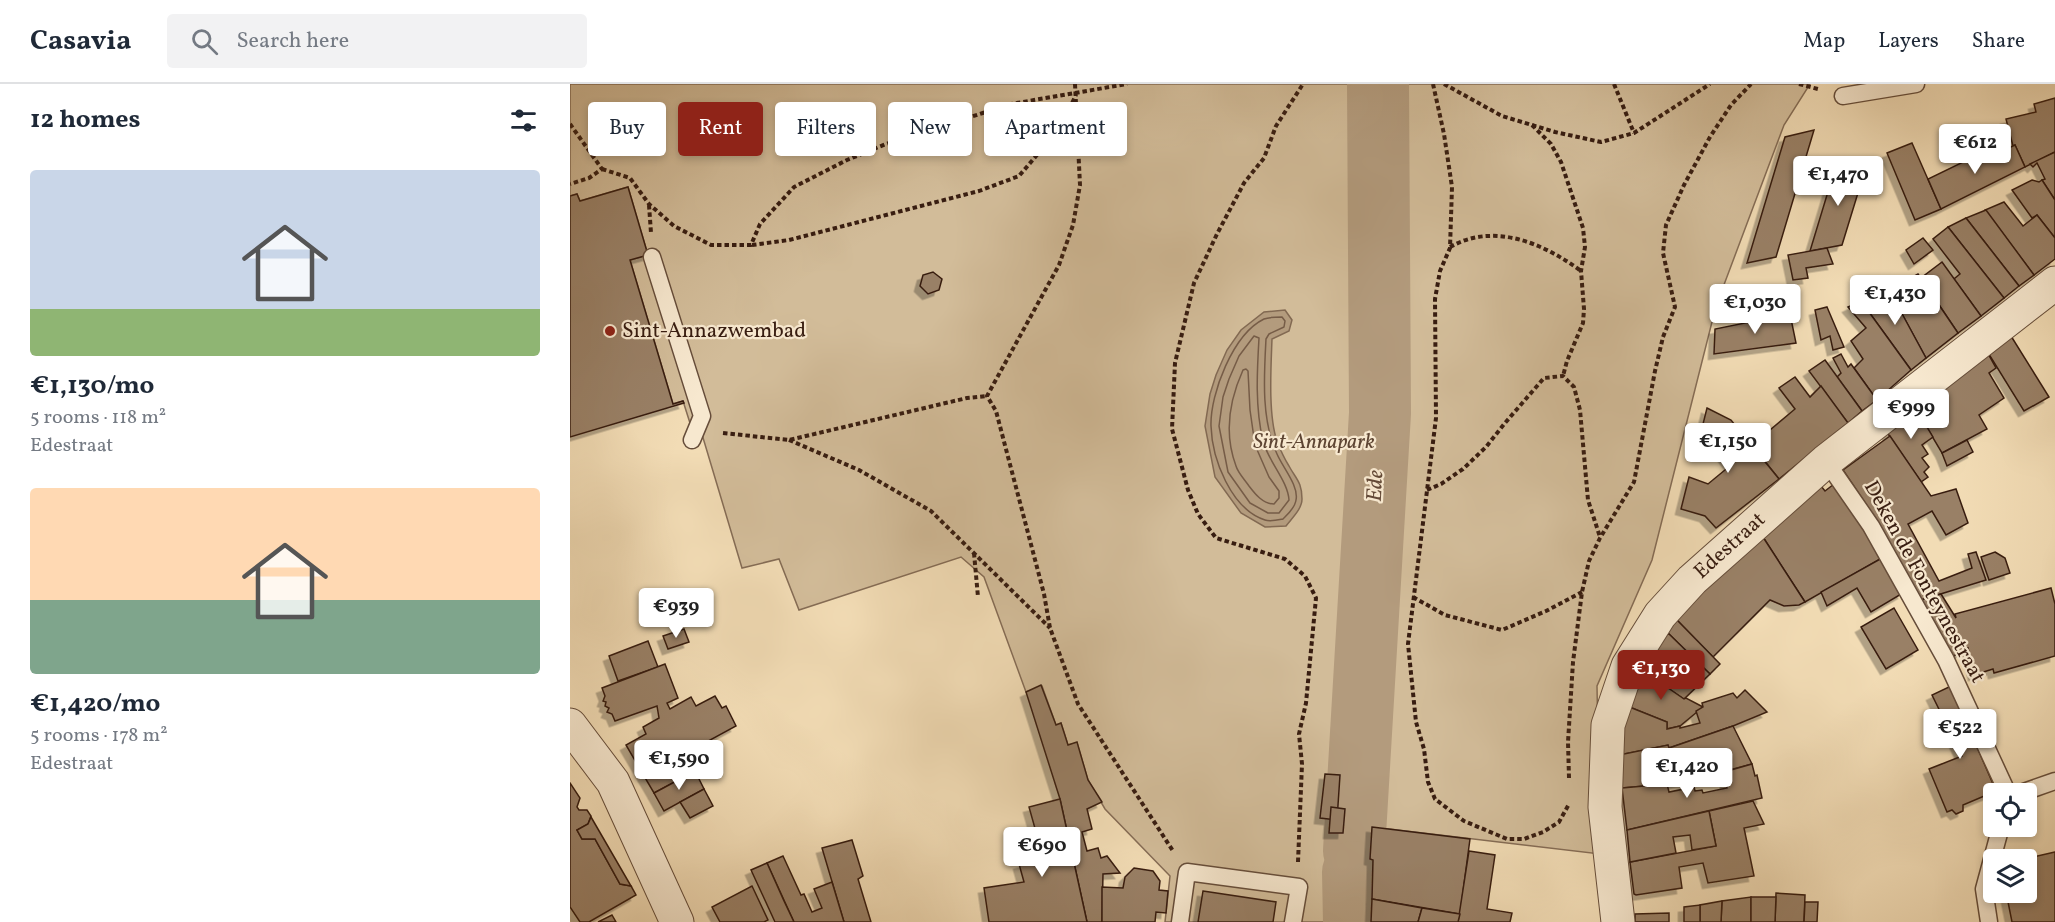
<!DOCTYPE html>
<html lang="en">
<head>
<meta charset="utf-8">
<style>
	:root { --surface:#fff; --page:#f2f2f3; --text:#1f2937; --muted:#747a83; --line:#e0e1e3; --accent:#8f2418 }
	body { margin:0; font-family:Vollkorn,serif; background:var(--page); color:var(--text); height:100vh; display:flex; flex-direction:column; font-size:22px; white-space:nowrap }
	* { box-sizing:border-box; margin:0 }
	p { font-size:20px; color:var(--muted) }
	.icon { flex:none; width:33px; height:33px; fill:none; stroke:currentColor; stroke-width:2; stroke-linecap:round; stroke-linejoin:round }
	.map { position:relative; flex:1; overflow:hidden }
	.sheet { display:flex; flex-direction:column; background:var(--surface); width:570px }
	.sheet>* { flex:none }
	.guide { position:absolute; left:18px; top:18px; width:570px; height:54px; display:flex; gap:12px }
	.buttons { position:absolute; left:1413px; top:699px; display:grid; gap:12px }
	.buttons a { display:grid; place-items:center; width:54px; height:54px; border-radius:6px; background:var(--surface); box-shadow:0 3px 9px #0003; font-size:30px }
	.price { position:absolute; translate:-50% -51px; padding:0 14px; border-radius:6px; background:#fff; color:#222; font-size:20px; line-height:39px; filter:drop-shadow(0 2px 3px #0008) }
	.price::after { content:''; position:absolute; left:50%; top:36px; width:18px; height:14px; margin-left:-9px; background:inherit; clip-path:polygon(0 0,100% 0,50% 100%) }
	.price.current { background:var(--accent); color:#fff }
	ul { padding:0; list-style:none }
	li { display:grid; align-content:center; gap:12px; height:318px; padding:0 30px }
	li span { display:grid; place-items:center; height:186px; border-radius:6px; color:#555 }
	li>.icon { margin-inline-start:auto }
	span .icon { width:108px; height:108px; fill:#fffc; stroke-width:1 }
	li b { font-size:26px }
	h2 { display:flex; justify-content:space-between; align-items:center; height:72px; padding:0 30px; font-size:26px }
	.chip { padding:0 21px; border-radius:6px; background:var(--surface); box-shadow:0 3px 9px #0003; font-size:21px; line-height:54px }
	.chip.current { background:var(--accent); color:#fff }
	header { display:flex; align-items:center; gap:36px; box-sizing:border-box; height:84px; padding:0 30px; background:var(--surface); border-bottom:2px solid var(--line) }
	header strong { font-size:28px }
	nav { display:flex; gap:33px; margin-inline-start:auto; font-size:21px }
	.search { width:420px; height:54px; background:var(--page); display:flex; align-items:center; gap:15px; box-sizing:border-box; padding:0 21px; border-radius:6px; color:var(--muted); font-size:22px }
	main { display:flex; flex:1; min-height:0 }
	.map>svg:first-child { display:block }
</style>
</head>
<body>
<header>
<strong>Casavia</strong>
<div class="search"><svg class="icon" aria-label="search" viewBox="0 0 24 24"><circle cx="10" cy="10" r="6"/><path d="M15 15l6 6"/></svg>Search here</div>
<nav><a>Map</a><a>Layers</a><a>Share</a></nav>
</header>
<main>
<section class="sheet">
<h2>12 homes<svg class="icon" aria-label="filters" viewBox="0 0 24 24"><path d="M4 7h16M4 17h16"/><circle cx="9" cy="7" r="2"/><circle cx="15" cy="17" r="2"/></svg></h2>
<ul>
<li><span style="background:linear-gradient(#c9d6e8 75%,#8fb573 0)"><svg class="icon" aria-label="home" viewBox="0 0 24 24"><path d="M3 11l9-7 9 7M6 9v11h12V9"/></svg></span><div><b>€1,130/mo</b><p>5 rooms · 118 m²</p><p>Edestraat</p></div></li>
<li><span style="background:linear-gradient(#ffd9b3 60%,#7fa58c 0)"><svg class="icon" aria-label="home" viewBox="0 0 24 24"><path d="M3 11l9-7 9 7M6 9v11h12V9"/></svg></span><div><b>€1,420/mo</b><p>5 rooms · 178 m²</p><p>Edestraat</p></div></li>
</ul>
</section>
<div class="map">
<svg width="1485" height="838" viewBox="0 0 1485 838">
	<defs>
		<filter id="shadow"><feDropShadow dx="-5.5" dy="5.5" stdDeviation="0" flood-color="#0004"/></filter>
	</defs>
	<rect width="100%" height="100%" fill="#f2dcb5"/>
	<filter id="stains"><feTurbulence type="fractalNoise" baseFrequency=".00333" numOctaves="4"/><feColorMatrix values="0 0 0 0 .2 0 0 0 0 .09 0 0 0 0 .02 0 0 0 .5 -.17"/></filter>
	<radialGradient id="worn" r=".72"><stop offset=".6" stop-color="#630" stop-opacity="0"/><stop offset="1" stop-color="#630" stop-opacity=".3"/></radialGradient>
	<polygon fill="#d2bc99" stroke="#856c55" stroke-width="1.5" points="0,0 1240,0 1214,41 1146,222 1082,476 1027,602 1030,770 803,743 800,775 803,776 801,838 595,838 600,792 535,725 518,696 507,659 498,661 491,639 486,641 472,602 456,608 414,493 391,473 229,526 209,475 172,484 128,337 120,339 113,317 103,320 60,176 78,171 58,103 10,117 7,110 0,112"/>
	<path fill="#b39b7d" stroke="#826952" stroke-width="1.5" d="M 715,226 L 722,236 L 719,247 L 702,255 C 701,283 698,331 707,357 C 710,365 714,374 719,382 C 726,395 732,398 732,415 C 732,425 722,434 716,442 L 695,443 L 671,429 L 645,393 L 635,342 L 640,310 L 646,291 L 657,266 L 671,246 L 694,228 Z"/>
	<g fill="none" stroke-linecap="round" stroke-linejoin="round">
		<g stroke="#765c47" stroke-width="1.5">
			<path d="M 712,233 L 715,237 L 714,243 L 699,250 L 696,255 C 694,292 691,336 707,370 C 713,384 729,402 726,416 C 725,424 718,430 713,435 C 708,436 700,438 695,436 C 661,425 642,375 641,342 C 640,310 663,250 694,235 C 699,233 706,233 712,233 Z"/>
			<path d="M 684,252 L 689,254 C 687,288 685,323 693,357 C 698,377 718,397 719,416 L 709,429 L 698,429 L 680,419 L 658,388 L 649,342 L 653,313 L 659,295 L 669,272 Z"/>
			<path d="M 676,285 L 678,287 L 680,326 L 685,361 L 699,393 L 709,407 L 709,414 L 704,420 C 693,420 685,410 679,402 C 675,396 668,389 666,382 C 654,350 659,317 673,286 Z"/>
		</g>
		<g stroke="#b39b7d" stroke-width="62">
			<polyline points="784,767 810,329 808,0"/>
			<polyline points="783,788 784,838"/>
		</g>
	</g>
	<g fill="#998066" stroke="#381d11" stroke-width="1.5" filter="url(#shadow)">
		<polygon points="1485,14 1485,68 1455,83 1445,61 1443,62 1436,35 1466,28 1464,20"/>
		<polygon points="1244,46 1206,173 1177,179 1215,53"/>
		<polygon points="1342,59 1371,125 1345,136 1317,69"/>
		<polygon points="1445,61 1455,83 1371,125 1358,95 1426,62 1430,68"/>
		<polygon points="1485,68 1485,116 1472,96 1475,95 1467,79 1463,83 1460,80"/>
		<polygon points="1267,78 1295,86 1272,161 1240,167"/>
		<polygon points="1462,96 1469,98 1472,96 1485,116 1485,154 1467,131 1462,134 1442,106"/>
		<polygon points="58,103 78,171 60,176 103,320 113,317 114,319 0,353 0,112 7,110 10,117"/>
		<polygon points="1434,118 1453,142 1467,131 1485,154 1485,175 1464,191 1415,126"/>
		<polygon points="1416,126 1464,191 1449,202 1396,134"/>
		<polygon points="1396,134 1449,202 1434,214 1378,143"/>
		<polygon points="1378,143 1434,214 1411,232 1384,195 1390,190 1363,155"/>
		<polygon points="1353,154 1363,166 1344,180 1336,166"/>
		<polygon points="1257,164 1263,180 1236,184 1238,194 1223,196 1218,171"/>
		<polygon points="1372,178 1411,232 1388,249 1351,194"/>
		<polygon points="363,188 372,195 369,206 358,210 350,202 353,191"/>
		<polygon points="1348,190 1388,249 1356,274 1319,206"/>
		<polygon points="1317,202 1356,274 1341,286 1291,217"/>
		<polygon points="1291,217 1341,286 1307,316 1284,284 1293,275 1281,257 1296,244 1278,223"/>
		<polygon points="1257,223 1274,263 1263,266 1260,252 1251,256 1245,226"/>
		<polygon points="1220,230 1226,259 1144,270 1145,245"/>
		<polygon points="1436,244 1479,313 1454,327 1412,259"/>
		<polygon points="1412,259 1426,284 1419,289 1434,314 1409,331 1417,345 1372,369 1344,322"/>
		<polygon points="1271,270 1278,283 1281,280 1307,316 1292,327 1267,293 1271,289 1263,274"/>
		<polygon points="1255,276 1292,327 1278,339 1239,287"/>
		<polygon points="1225,293 1240,313 1251,302 1278,339 1209,395 1182,361 1225,325 1209,304"/>
		<polygon points="1345,323 1363,353 1352,361 1358,370 1352,374 1359,383 1354,388 1358,393 1351,398 1314,344"/>
		<polygon points="1137,324 1161,336 1209,395 1146,444 1135,432 1111,425 1119,393 1138,400 1161,381 1132,344"/>
		<polygon points="1320,352 1361,412 1386,405 1398,439 1376,451 1362,427 1338,440 1369,497 1402,484 1398,470 1406,468 1416,496 1351,516 1299,425 1273,386"/>
		<polygon points="1397,356 1403,368 1377,382 1372,369"/>
		<polygon points="1264,400 1312,474 1235,518 1191,450 1251,402 1255,407"/>
		<polygon points="1191,450 1235,518 1229,521 1214,522 1200,516 1143,573 1106,535"/>
		<polygon points="1425,468 1435,474 1440,489 1419,496 1411,473"/>
		<polygon points="1312,474 1333,509 1301,528 1287,504 1257,522 1251,508"/>
		<polygon points="1481,504 1485,520 1485,572 1424,589 1423,585 1404,591 1398,564 1382,573 1351,516 1371,510 1386,534 1385,530"/>
		<polygon points="1324,524 1348,566 1316,585 1291,543"/>
		<polygon points="1106,535 1150,580 1140,590 1099,550 1094,551"/>
		<polygon points="114,545 119,558 98,565 93,552"/>
		<polygon points="1099,550 1140,590 1114,615 1069,584 1094,551"/>
		<polygon points="78,557 88,583 48,597 39,572"/>
		<polygon points="95,580 108,614 97,619 100,625 121,613 126,622 145,612 152,624 156,622 166,642 74,692 56,661 76,650 73,643 89,634 87,622 45,637 42,630 37,628 39,624 35,622 36,618 33,617 35,612 32,604"/>
		<polygon points="1069,584 1114,615 1116,614 1133,623 1110,642 1097,645 1097,638 1057,622"/>
		<polygon points="471,601 486,641 491,639 498,661 507,658 518,696 532,718 517,725 522,745 512,748 517,767 528,764 531,774 537,772 550,789 533,790 532,838 517,838 490,715 456,608"/>
		<polygon points="1381,602 1426,707 1393,721 1393,727 1386,730 1382,726 1377,728 1359,685 1392,672 1362,611"/>
		<polygon points="1175,606 1197,628 1163,642 1099,664 1098,661 1049,671 1057,622 1097,638 1097,645 1110,642 1110,644 1130,639 1126,627 1133,623 1132,619 1163,609 1167,614"/>
		<polygon points="1163,642 1182,680 1126,695 1097,700 1052,704 1049,671 1098,661 1099,664"/>
		<polygon points="117,668 125,687 84,709 74,692"/>
		<polygon points="1182,680 1185,692 1187,691 1192,714 1057,746 1052,704 1097,700 1099,708 1124,703 1125,707 1132,706 1133,709 1157,704 1154,688"/>
		<polygon points="125,687 134,705 94,727 84,709"/>
		<polygon points="755,690 770,691 767,736 750,734"/>
		<polygon points="0,699 10,714 7,723 9,726 17,726 21,732 18,740 7,746 12,755 25,755 50,800 61,802 66,811 19,838 10,838 0,823"/>
		<polygon points="134,705 143,722 120,734 110,718"/>
		<polygon points="490,715 517,838 419,838 414,804 454,798 449,780 473,773 459,723"/>
		<polygon points="1183,717 1194,740 1174,744 1184,792 1138,799 1133,779 1109,783 1112,804 1066,811 1064,810 1060,778 1146,762 1139,727"/>
		<polygon points="761,723 775,725 773,749 759,749"/>
		<polygon points="1139,727 1146,762 1122,766 1120,751 1103,753 1106,769 1060,778 1057,746"/>
		<polygon points="21,733 61,802 50,800 25,755 12,755 7,746 18,740"/>
		<polygon points="802,743 900,755 890,830 802,815 803,776 800,775"/>
		<polygon points="282,756 293,792 288,795 301,838 274,838 252,764"/>
		<polygon points="899,767 925,771 917,825 942,829 940,838 888,838"/>
		<polygon points="1485,768 1485,838 1442,838 1436,808 1456,808 1456,776 1450,776"/>
		<polygon points="213,772 231,811 234,810 242,828 252,824 244,805 262,798 274,838 224,838 197,779"/>
		<polygon points="197,779 214,817 224,838 205,838 181,786"/>
		<polygon points="564,784 583,787 590,797 589,806 598,807 596,829 586,828 585,838 532,838 532,803 553,804 555,793"/>
		<polygon points="182,802 198,836 194,838 150,838 142,823"/>
		<polygon points="633,807 706,818 703,838 628,838"/>
		<polygon points="1206,809 1235,811 1234,838 1205,838"/>
		<polygon points="1181,813 1181,838 1151,838 1152,817"/>
		<polygon points="1181,813 1206,813 1205,838 1181,838"/>
		<polygon points="802,815 852,824 848,838 801,838"/>
		<polygon points="1152,817 1151,838 1130,838 1130,821"/>
		<polygon points="1235,818 1248,818 1247,838 1234,838"/>
		<polygon points="1130,821 1130,838 1114,838 1114,823"/>
		<polygon points="852,824 890,830 888,838 848,838"/>
		<polygon points="1099,829 1099,838 1065,838 1065,830"/>
		<polygon points="42,831 46,838 28,838"/>
	</g>
	<g fill="none" stroke-linecap="round" stroke-linejoin="round">
		<g stroke="#664d3a" stroke-width="19">
			<g id="lane">
				<polyline points="1273,12 1346,0"/>
				<polyline points="82,173 132,332 122,356"/>
				<polyline points="1256,377 1301,442 1376,576 1438,710"/>
				<polyline points="1448,710 1485,697"/>
				<polyline points="610,838 617,788 729,803 723,838"/>
				<polyline points="1419,838 1414,805 1431,742"/>
			</g>
		</g>
		<g stroke="#664d3a" stroke-width="35">
			<g id="street">
				<polyline points="0,641 43,698 107,838"/>
				<polyline points="1048,838 1035,723 1038,641 1058,582 1090,531 1122,496 1256,377 1485,199"/>
			</g>
		</g>
		<g stroke="#381d11" stroke-width="4" stroke-dasharray="4.5 3" stroke-linecap="butt">
			<polyline points="505,0 510,101 503,141 489,181 417,312 426,327 474,510 480,544 508,620 603,767"/>
			<polyline points="863,0 874,50 882,103 880,164 870,187 865,215 866,334 838,560 846,638 854,665 858,698 865,715 894,737 937,755 954,755 973,748 989,738 999,720"/>
			<polyline points="874,0 932,32 985,48 1031,58 1064,49 1140,0"/>
			<polyline points="1044,0 1064,49"/>
			<polyline points="1229,0 1248,5"/>
			<polyline points="0,40 32,85 19,94 0,100"/>
			<polyline points="962,41 981,60 991,78 1013,144 1015,163 1011,187 1014,225 1013,239 997,277 993,292"/>
			<polyline points="32,85 60,94 79,120 104,142 141,161 181,161 190,140 224,103 277,76 316,60 441,20 557,0"/>
			<polyline points="79,121 81,149"/>
			<polyline points="182,161 219,156 409,107 449,92 490,44 506,11"/>
			<path d="M 880,163 C 924,138 973,159 1011,187"/>
			<polyline points="153,349 219,356 397,314 417,312"/>
			<polyline points="219,356 289,386 361,427 480,544"/>
			<polyline points="857,406 871,400 893,385 916,363 935,339 974,294 993,292 1004,303 1010,326 1018,416 1030,453"/>
			<polyline points="404,469 408,513"/>
			<polyline points="843,513 875,531 932,546 976,527 1012,508"/>
			<polyline points="999,694 998,658 1003,578 1012,508 1019,477 1030,454 1064,398 1085,287 1093,253 1105,223 1093,169 1096,141 1114,101 1140,53 1161,21 1181,0"/>
			<polyline points="728,778 732,680 729,650 736,619 746,514 735,492 715,475 646,454 628,430 618,406 602,345 605,279 624,199 647,150 674,99 694,74 706,42 733,0"/>
		</g>
		<use href="#lane" stroke="#f7e8cf" stroke-width="16"/>
		<use href="#street" stroke="#f7e8cf" stroke-width="33"/>
	</g>
	<circle fill="#8f2418" stroke="#f7e8cf" stroke-width="2" cx="40" cy="247" r="6"/>
	<g text-anchor="middle" dominant-baseline="central" stroke-width="4.5" stroke-linejoin="round" paint-order="stroke">
		<g font-size="21" fill="#381d11" stroke="#f7e8cf" text-anchor="start">
			<text x="52" y="247">Sint-Annazwembad</text>
		</g>
		<g font-size="21" font-style="italic" fill="#5e4533" stroke="#f7e8cf">
			<text x="744" y="358">Sint-Annapark</text>
		</g>
		<g font-size="21" fill="#381d11" stroke="#f7e8cf">
			<text transform="translate(1160 462) rotate(-42)">Edestraat</text>
			<text transform="translate(1354 498) rotate(61)">Deken de Fonteynestraat</text>
		</g>
		<g font-size="22" font-style="italic" fill="#634937" stroke="#f7e8cf">
			<text transform="translate(806 402) rotate(-87)">Ede</text>
		</g>
	</g>
	<rect width="100%" height="100%" filter="url(#stains)"/>
	<rect width="100%" height="100%" fill="url(#worn)"/>
</svg>
<div class="buttons">
<a><svg class="icon" aria-label="locate" viewBox="0 0 24 24"><circle cx="12" cy="12" r="6"/><path d="M12 2v4M12 18v4M2 12h4M18 12h4"/></svg></a>
<a><svg class="icon" aria-label="layers" viewBox="0 0 24 24"><path d="M12 4l9 5-9 5-9-5zM3 14l9 5 9-5"/></svg></a>
</div>
<b class="price" style="left:1405px;top:91px">€612</b>
<b class="price" style="left:1268px;top:123px">€1,470</b>
<b class="price" style="left:1325px;top:242px">€1,430</b>
<b class="price" style="left:1185px;top:251px">€1,030</b>
<b class="price" style="left:1341px;top:356px">€999</b>
<b class="price" style="left:1158px;top:390px">€1,150</b>
<b class="price" style="left:106px;top:555px">€939</b>
<b class="price current" style="left:1091px;top:617px">€1,130</b>
<b class="price" style="left:1390px;top:676px">€522</b>
<b class="price" style="left:109px;top:707px">€1,590</b>
<b class="price" style="left:1117px;top:715px">€1,420</b>
<b class="price" style="left:472px;top:794px">€690</b>
<div class="guide">
<a class="chip">Buy</a>
<a class="chip current">Rent</a>
<a class="chip">Filters</a>
<a class="chip">New</a>
<a class="chip">Apartment</a>
</div>
</div>
</main>
</body>
</html>
